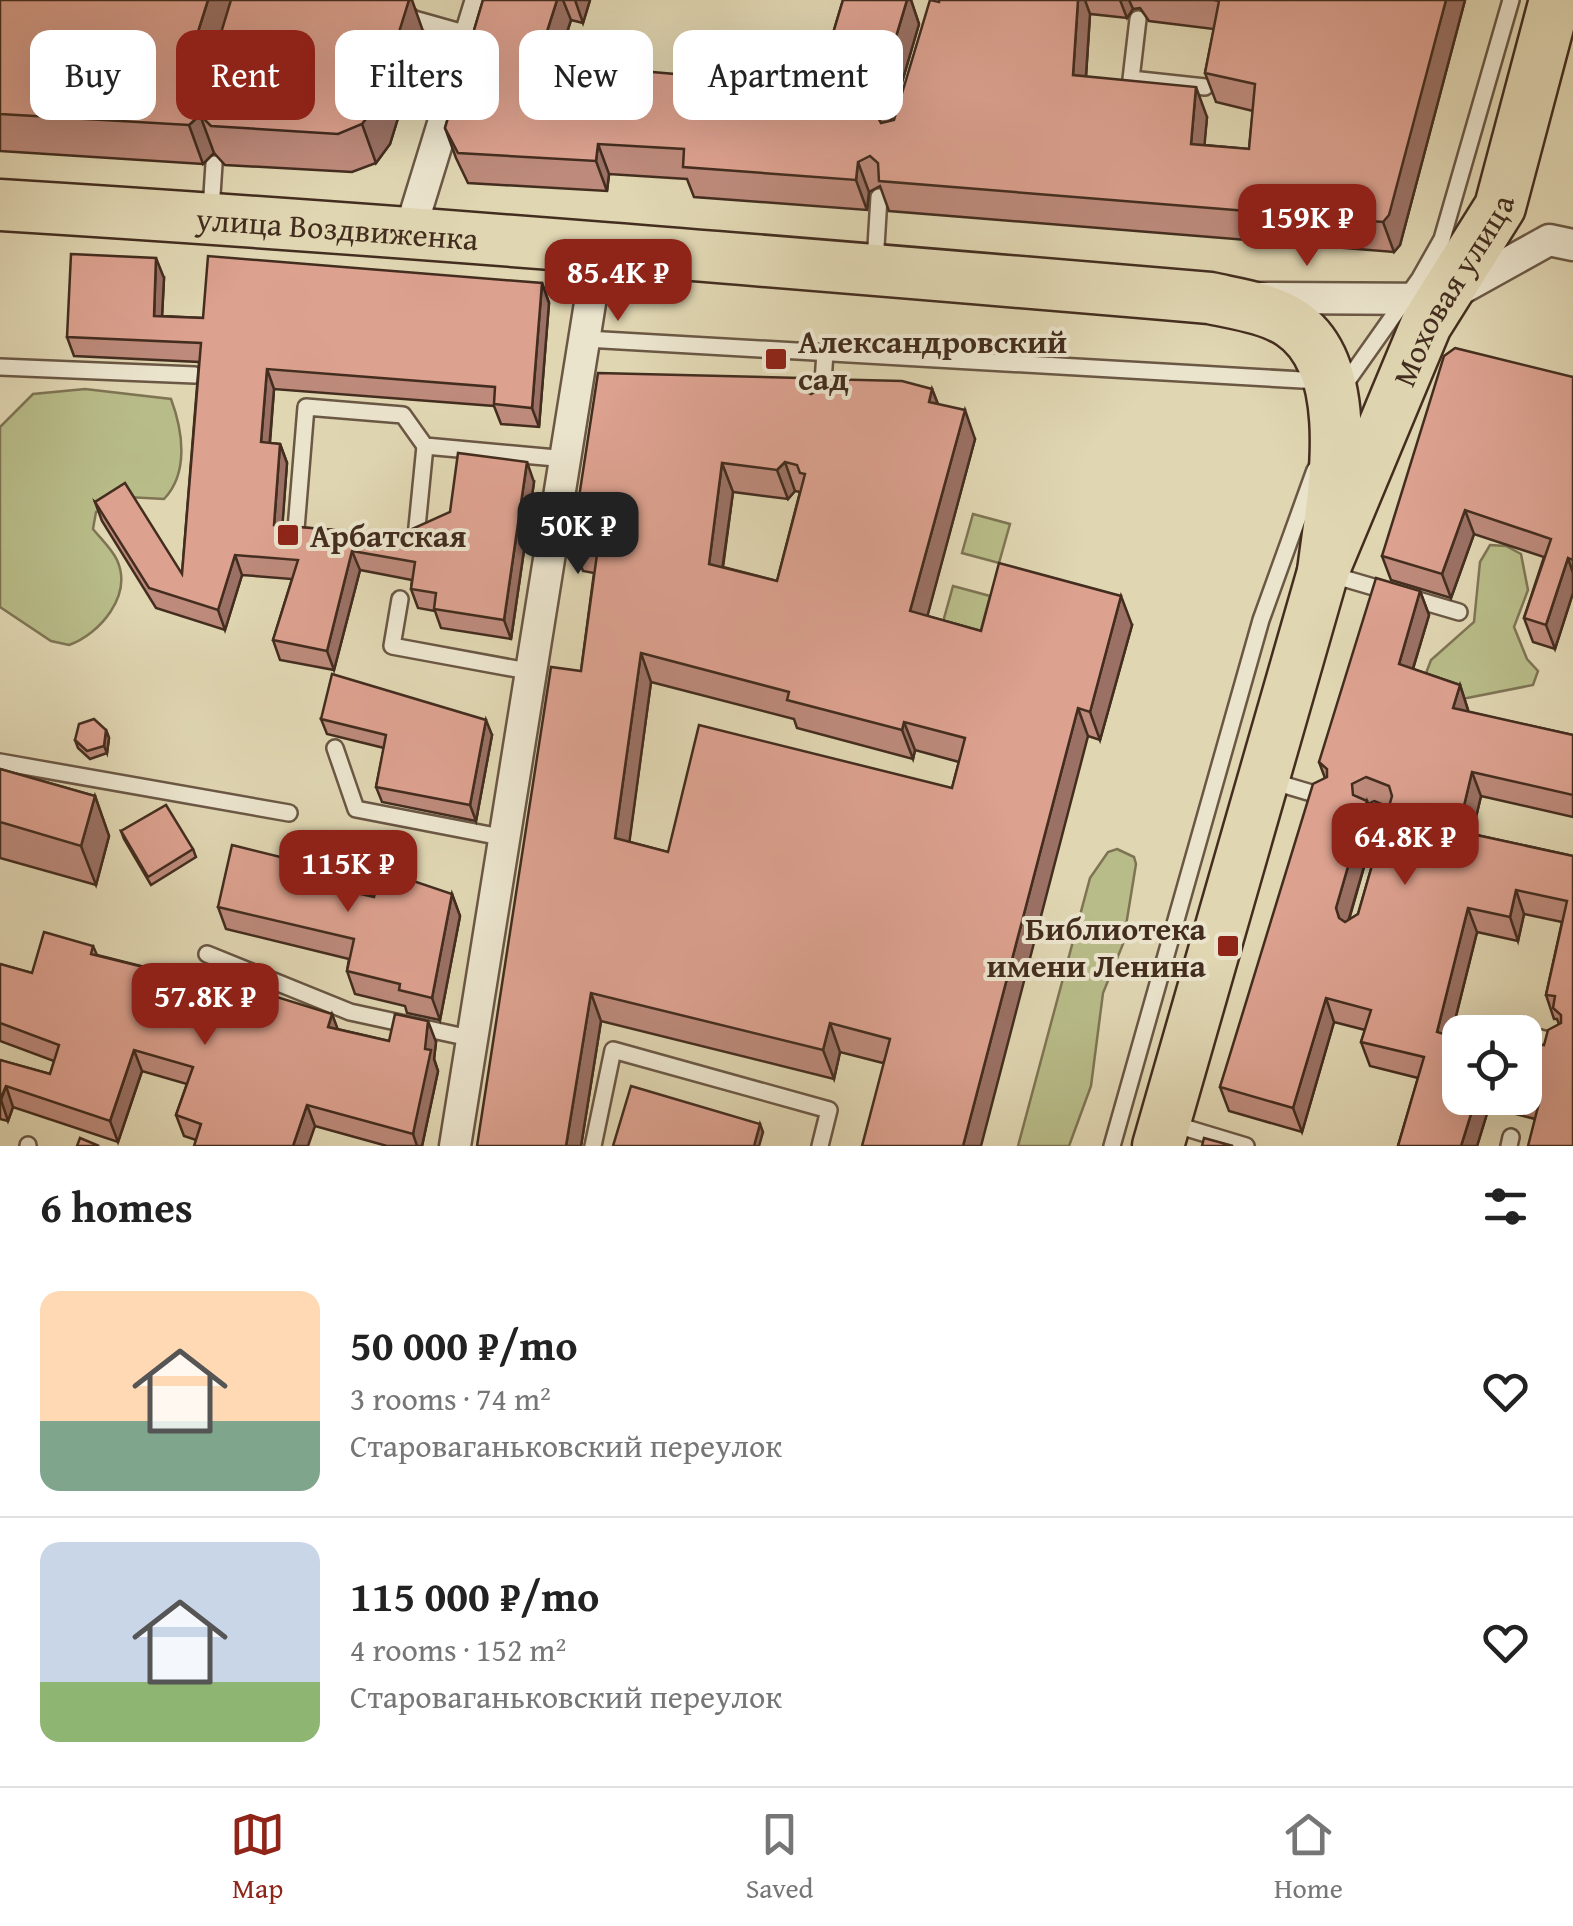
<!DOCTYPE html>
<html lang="en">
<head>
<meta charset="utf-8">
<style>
	:root { --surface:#fff; --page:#f2f2f2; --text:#222; --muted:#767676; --line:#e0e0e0; --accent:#8f2418 }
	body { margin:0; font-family:"Gentium Book Plus",serif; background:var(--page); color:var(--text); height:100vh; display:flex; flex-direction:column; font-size:38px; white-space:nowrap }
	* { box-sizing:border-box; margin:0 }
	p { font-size:32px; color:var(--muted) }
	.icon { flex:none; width:55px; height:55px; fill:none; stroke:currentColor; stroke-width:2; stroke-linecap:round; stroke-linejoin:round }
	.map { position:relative; height:1146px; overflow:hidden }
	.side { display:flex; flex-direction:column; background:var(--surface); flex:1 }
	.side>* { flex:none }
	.banner { position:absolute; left:30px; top:30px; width:1000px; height:90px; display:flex; gap:20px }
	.fabs { position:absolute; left:1442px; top:1015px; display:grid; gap:20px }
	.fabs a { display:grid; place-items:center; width:100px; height:100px; border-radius:20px; background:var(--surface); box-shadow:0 10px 40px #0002; font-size:50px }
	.price { position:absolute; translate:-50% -85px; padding:0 22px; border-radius:20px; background:var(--accent); color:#fff; font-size:32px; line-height:65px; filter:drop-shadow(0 2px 5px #0008) }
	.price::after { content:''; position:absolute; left:50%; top:60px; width:30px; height:22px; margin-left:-15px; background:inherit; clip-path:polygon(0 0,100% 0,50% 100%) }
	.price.current { background:#222; color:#fff }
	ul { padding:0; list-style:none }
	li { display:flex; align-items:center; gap:30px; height:250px; padding:0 40px }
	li+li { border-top:2px solid var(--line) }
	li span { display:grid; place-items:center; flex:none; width:280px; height:200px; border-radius:20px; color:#555 }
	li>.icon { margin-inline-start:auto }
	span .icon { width:120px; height:120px; fill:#fffc; stroke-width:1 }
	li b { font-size:42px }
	h2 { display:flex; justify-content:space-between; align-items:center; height:120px; padding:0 40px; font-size:42px }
	.pill { padding:0 35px; border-radius:20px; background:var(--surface); box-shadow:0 10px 40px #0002; font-size:35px; line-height:90px }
	.pill.current { background:var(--accent); color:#fff }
	.tabs { display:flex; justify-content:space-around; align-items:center; height:140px; border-top:2px solid var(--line); background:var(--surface); font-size:28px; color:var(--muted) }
	.tabs a { display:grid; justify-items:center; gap:5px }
	.tabs .current { color:var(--accent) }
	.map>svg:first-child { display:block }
</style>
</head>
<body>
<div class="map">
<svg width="1573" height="1146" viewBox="0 0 1573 1146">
	<rect width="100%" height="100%" fill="#e0d6b2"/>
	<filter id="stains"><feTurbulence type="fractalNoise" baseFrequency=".002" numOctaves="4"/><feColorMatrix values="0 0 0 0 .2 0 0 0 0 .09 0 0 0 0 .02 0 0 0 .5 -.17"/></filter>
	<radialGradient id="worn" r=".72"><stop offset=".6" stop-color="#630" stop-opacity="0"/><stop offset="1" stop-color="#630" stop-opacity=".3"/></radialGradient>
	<g fill="#b8bc88" stroke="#7e7454" stroke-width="2.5">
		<path d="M 85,389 L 171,399 C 183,431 189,473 164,499 L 127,497 L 96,512 L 93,529 C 101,539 112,549 117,560 C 133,595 100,634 69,645 L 51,641 L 0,607 L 0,427 L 33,394 Z"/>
		<polygon points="973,514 1010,524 999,563 962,553"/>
		<polygon points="1490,545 1506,546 1521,554 1528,590 1514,627 1527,659 1538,671 1533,685 1447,702 1409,718 1431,660 1474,622 1480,562"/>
		<polygon points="953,586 990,596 980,633 943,622"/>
		<polygon points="1117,849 1134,857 1136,864 1123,944 1103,993 1091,1086 1069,1146 1018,1146 1090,878 1108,852"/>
	</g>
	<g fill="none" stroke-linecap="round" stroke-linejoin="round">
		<g stroke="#6a5744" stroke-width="20">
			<g id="service">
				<polyline points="389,0 414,19 471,35"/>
				<polyline points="1138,19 1131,79 1205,87"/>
				<polyline points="211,210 214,164"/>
				<polyline points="875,263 879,197"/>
				<polyline points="586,339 1320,381"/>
				<polyline points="0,367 195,375"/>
				<polyline points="1343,387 1420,278 1442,239 1511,0"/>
				<polyline points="822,398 825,352"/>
				<polyline points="296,529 306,407 403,415 425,446 567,459"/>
				<polyline points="416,537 425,446"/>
				<polyline points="1329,574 1459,612"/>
				<polyline points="400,599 392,646 533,672"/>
				<polyline points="335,748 356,809 506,838"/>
				<polyline points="0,762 289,813"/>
				<polyline points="1271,781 1325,797"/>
				<polyline points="1371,812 1390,818 1386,830"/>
				<polyline points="207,954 350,1012 474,1039"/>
				<polyline points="1525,1034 1559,1043"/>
				<polyline points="1173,1124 1246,1146"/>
				<polyline points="28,1146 28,1145"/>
				<polyline points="593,1146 613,1050 829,1110 820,1146"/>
				<polyline points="1112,1146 1261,620 1315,470"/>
				<polyline points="1509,1146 1511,1137"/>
			</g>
		</g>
		<g stroke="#6a5744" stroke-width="35">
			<g id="minor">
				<polyline points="410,231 481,0"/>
				<polyline points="1262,298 1443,299 1549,240 1573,245"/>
				<polyline points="455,1146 599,247"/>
			</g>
		</g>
		<g stroke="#432d1f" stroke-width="55">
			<g id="primary">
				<path id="s1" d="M 0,205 C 404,230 807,264 1210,298 C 1237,304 1268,308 1291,323 C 1360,368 1331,503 1323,572"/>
				<path id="s2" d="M 1158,1146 L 1323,572 L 1426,325 L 1500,207 L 1555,0"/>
			</g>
		</g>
		<use href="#service" stroke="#ebe4cd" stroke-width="15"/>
		<use href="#minor" stroke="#ebe4cd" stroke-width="30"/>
		<use href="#primary" stroke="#e0d6b2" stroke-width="50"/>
	</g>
	<g fill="#bd8a7b" stroke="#432d1f" stroke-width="2.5" fill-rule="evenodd">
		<polygon points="0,0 424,34 390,144 376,163 352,172 225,165 214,153 203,164 0,151"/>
		<path d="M 483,0 L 590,0 L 583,23 L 571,20 L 557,63 L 562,78 L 605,85 L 686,75 L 694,95 L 788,103 L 816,90 L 843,0 L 911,0 L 919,24 L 891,120 L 894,120 L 939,0 L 1465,0 L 1400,245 L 1394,252 L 889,211 L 880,186 L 869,192 L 867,210 L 694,197 L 687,179 L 609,174 L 607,191 L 468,183 L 456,158 L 445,128 ZM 1140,8 L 1149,21 L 1214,29 L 1205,73 L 1216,102 L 1253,111 L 1249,149 L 1204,145 L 1207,117 L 1086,77 L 1090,14 L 1127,18 L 1133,9 Z"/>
		<polygon points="164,278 162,316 203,318 542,283 549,303 539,427 501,424 494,406 274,389 270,443 280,444 287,463 282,526 399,535 534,482 511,639 441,628 435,611 418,608 411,589 412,580 360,570 334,670 280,660 273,640 292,579 242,575 225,630 156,608 102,521 95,502 182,574 199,362 74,356 67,337"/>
		<polygon points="1573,377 1573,593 1555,649 1533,642 1524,618 1544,557 1474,534 1451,598 1391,580 1382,556"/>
		<path d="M 932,389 L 938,404 L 975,439 L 927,616 L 981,631 L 1132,625 L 1100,740 L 1088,736 L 883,1063 L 840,1052 L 834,1079 L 601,1021 L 581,1146 L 581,671 L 594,573 L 583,571 L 572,543 L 804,391 L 811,394 ZM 795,491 L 800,492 L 777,581 L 723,567 L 733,492 L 788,499 ZM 651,682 L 794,719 L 797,728 L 913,759 L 915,750 L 959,762 L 952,788 L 668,852 L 629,842 Z"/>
		<path d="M 1420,591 L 1429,615 L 1413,669 L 1460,685 L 1468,710 L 1468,712 L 1573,735 L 1573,817 L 1481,796 L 1472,834 L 1573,856 L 1573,1146 L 1535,1119 L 1489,1107 L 1477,1146 L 1398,1146 L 1418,1078 L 1370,1066 L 1361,1042 L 1365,1030 L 1334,1022 L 1302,1132 L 1229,1111 L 1220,1087 L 1325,778 L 1319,762 ZM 1374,801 L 1389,807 L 1358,914 L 1349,920 L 1376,825 L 1368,804 ZM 1524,914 L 1562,922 L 1546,995 L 1554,1019 L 1557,1019 L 1559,1024 L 1544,1045 L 1532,1058 L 1525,1056 L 1525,1098 L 1460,1098 L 1451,1036 L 1477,932 L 1518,941 Z"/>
		<polygon points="321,719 492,735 476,821 382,802 376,787 384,748 327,734"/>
		<polygon points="106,730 109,738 107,753 90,759 78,748 75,740"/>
		<polygon points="0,769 95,796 109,836 96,885 0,858"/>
		<polygon points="121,831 193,849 196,857 151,885 124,839"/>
		<polygon points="325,868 332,887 374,897 452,894 460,916 440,1020 407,1013 405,1006 355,994 347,971 349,959 226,929 218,907"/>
		<polygon points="93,946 97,955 332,1014 337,1029 389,1041 436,1042 434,1059 438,1071 422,1146 387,1146 315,1126 196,1140 184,1136 176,1115 187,1084 142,1071 118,1142 13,1107 8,1121 0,1119 0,1060 50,1074 54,1061 0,1041 0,964 32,973"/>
	</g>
	<g fill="#9a7164" stroke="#432d1f" stroke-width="2.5">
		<polygon points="208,0 233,0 210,77 196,38"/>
		<polygon points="409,0 412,0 424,34 390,144 376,163 362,124"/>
		<polygon points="557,0 563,0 571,20 557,63 563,81 544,78 542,47"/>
		<polygon points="575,0 590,0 583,23"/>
		<polygon points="907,0 911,0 919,24 885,140 874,110"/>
		<polygon points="1078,0 1085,0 1090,14 1084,105 1073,75"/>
		<polygon points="1120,0 1129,0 1133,9 1127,18"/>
		<polygon points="1446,0 1465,0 1400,245 1394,252 1383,222"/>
		<polygon points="686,75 697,105 684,98"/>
		<polygon points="1196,87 1207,117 1202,173 1191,144"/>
		<polygon points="200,115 214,153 203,164 189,125"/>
		<polygon points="598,144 609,174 607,191 596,161"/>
		<polygon points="858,162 869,192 867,210 856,180"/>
		<polygon points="156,258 164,278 161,336 154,316"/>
		<polygon points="542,283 549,303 539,427 532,408"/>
		<polygon points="267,369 274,389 268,462 261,442"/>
		<polygon points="932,389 943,418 929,402"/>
		<polygon points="965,410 975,439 921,640 910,611"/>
		<polygon points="280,444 287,463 281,545 274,525"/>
		<polygon points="527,462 534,482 511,639 504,620"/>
		<polygon points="785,462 795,491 788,499 777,470"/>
		<polygon points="722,463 733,492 719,592 709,564"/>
		<polygon points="1465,510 1474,534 1451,598 1442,574"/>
		<polygon points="352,551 360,570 334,670 327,651"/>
		<polygon points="235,555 242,575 225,630 218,610"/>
		<polygon points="1568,558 1573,573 1573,593 1555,649 1546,625"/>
		<polygon points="1420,591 1429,615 1407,688 1399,664"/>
		<polygon points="1121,596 1132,625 1100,740 1090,712"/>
		<polygon points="641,653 651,682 626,867 615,838"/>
		<polygon points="1460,685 1468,710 1461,732 1453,708"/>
		<polygon points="1078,708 1088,736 981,1146 963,1146"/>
		<polygon points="486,720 492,735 476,821 470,805"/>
		<polygon points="904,722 915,750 913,759 902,730"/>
		<polygon points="106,730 109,738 107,753 104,746"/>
		<polygon points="1472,772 1481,796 1467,855 1458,831"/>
		<polygon points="95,796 109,836 96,885 81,846"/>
		<polygon points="1367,801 1376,825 1345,932 1339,918 1336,908"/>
		<polygon points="325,868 333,891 321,885"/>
		<polygon points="1516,890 1524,914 1518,941 1510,917"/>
		<polygon points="452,894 460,916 440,1020 432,998"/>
		<polygon points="1468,908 1477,932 1446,1056 1437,1032"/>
		<polygon points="591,993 601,1021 581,1146 566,1146"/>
		<polygon points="1326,998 1334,1022 1302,1132 1293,1108"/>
		<polygon points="332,1014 340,1035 328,1027"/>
		<polygon points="428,1021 436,1042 434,1059 438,1071 422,1146 417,1146 413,1134"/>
		<polygon points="830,1023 840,1052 834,1079 823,1050"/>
		<polygon points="134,1050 142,1071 118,1142 110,1121"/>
		<polygon points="6,1086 13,1107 8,1121 1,1100"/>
		<polygon points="1476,1098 1486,1098 1489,1107 1477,1146 1461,1146"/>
		<polygon points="307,1105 315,1126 308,1146 293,1146"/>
		<polygon points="760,1124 763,1132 759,1146 754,1146"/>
	</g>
	<g fill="#dca18f" stroke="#432d1f" stroke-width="2.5" fill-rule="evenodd">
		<polygon points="0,0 208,0 196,38 203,52 217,46 231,0 409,0 376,106 362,124 338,134 211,126 200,115 189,125 0,114"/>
		<polygon points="483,0 557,0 542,47 553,51 544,78 578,77 605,85 607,68 686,75 684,98 721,86 729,98 788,103 816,90 843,0 907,0 874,110 881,123 894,120 930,0 939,2 939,0 1078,0 1073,75 1196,87 1191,144 1249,149 1255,84 1205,73 1219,1 1214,0 1446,0 1389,215 1383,222 879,181 878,163 870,156 858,162 856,180 683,167 684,149 598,144 596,161 458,153 445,128"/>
		<polygon points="71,254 156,258 154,316 203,318 208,256 542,283 532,408 494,404 495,387 267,369 261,442 280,444 274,525 399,535 450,512 458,453 527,462 504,620 434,609 436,593 411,589 415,562 352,551 327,651 273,640 298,560 235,555 218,610 149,588 95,502 125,483 182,574 201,343 67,337"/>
		<polygon points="1455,348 1573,377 1573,560 1568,558 1546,625 1524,618 1551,539 1465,510 1442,574 1382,556 1444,356"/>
		<path d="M 598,373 L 800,378 L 801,389 L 811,394 L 819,390 L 822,379 L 902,381 L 932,389 L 929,402 L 965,410 L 910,611 L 981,631 L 999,563 L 1121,596 L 1090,712 L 1078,708 L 963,1146 L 862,1146 L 890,1039 L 830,1023 L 823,1050 L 591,993 L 566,1146 L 477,1146 L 551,667 L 581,671 L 598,547 L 572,543 ZM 785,462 L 797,465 L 800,473 L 805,474 L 777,581 L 709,564 L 722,463 L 777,470 ZM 641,653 L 789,692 L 787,700 L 902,730 L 904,722 L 965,738 L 952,788 L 699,725 L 668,852 L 615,838 Z"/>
		<path d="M 1376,578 L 1420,591 L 1399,664 L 1460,685 L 1453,708 L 1573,735 L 1573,795 L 1472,772 L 1458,831 L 1573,856 L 1573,1146 L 1528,1146 L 1540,1099 L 1525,1095 L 1525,1056 L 1532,1058 L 1536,1044 L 1544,1045 L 1548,1030 L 1561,1023 L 1561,1015 L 1553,1008 L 1555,996 L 1546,995 L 1567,901 L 1516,890 L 1510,917 L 1468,908 L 1437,1032 L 1460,1039 L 1460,1098 L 1476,1098 L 1461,1146 L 1398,1146 L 1424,1057 L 1361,1042 L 1371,1010 L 1326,998 L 1293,1108 L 1220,1087 L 1313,784 L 1327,777 L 1327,769 L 1319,762 ZM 1366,777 L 1389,786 L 1392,796 L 1358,914 L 1345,922 L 1339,918 L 1336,908 L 1367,801 L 1353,795 L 1352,784 Z"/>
		<polygon points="332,674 486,720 470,805 376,787 386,735 321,719"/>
		<polygon points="94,719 106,730 104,746 87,751 75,740 79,724"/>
		<polygon points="0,769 95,796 81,846 0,822"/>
		<polygon points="166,805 193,849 148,877 121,831"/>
		<polygon points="232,845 325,868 321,885 374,897 381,870 452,894 432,998 399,990 400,984 347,971 354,939 218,907"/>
		<polygon points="44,932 93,946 91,954 196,980 199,973 332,1014 328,1027 389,1041 395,1014 428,1021 425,1049 431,1050 413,1134 307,1105 293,1146 194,1146 201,1124 176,1115 193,1067 134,1050 110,1121 6,1086 0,1100 0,1060 50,1074 59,1045 0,1023 0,964 32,973"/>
		<polygon points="631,1086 760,1124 754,1146 613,1146"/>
		<polygon points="80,1138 99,1146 77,1146"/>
		<polygon points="1204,1138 1233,1146 1202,1146"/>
	</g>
	<g fill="#8f2418" stroke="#ebe4cd" stroke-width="4">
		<rect x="764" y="347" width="24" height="24" rx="5"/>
		<rect x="276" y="523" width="24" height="24" rx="5"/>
		<rect x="1216" y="934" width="24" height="24" rx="5"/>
	</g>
	<g text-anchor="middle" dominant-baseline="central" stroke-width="8" stroke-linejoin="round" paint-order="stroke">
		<g font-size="32" fill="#432d1f" stroke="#ebe4cd">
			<text stroke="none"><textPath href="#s1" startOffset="338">улица Воздвиженка</textPath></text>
			<text stroke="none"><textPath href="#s2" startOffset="908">Моховая улица</textPath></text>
		</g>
		<g font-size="32" font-weight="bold" fill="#432d1f" stroke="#ebe4cd" text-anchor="start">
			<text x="798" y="341">Александровский<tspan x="798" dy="37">сад</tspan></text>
			<text x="310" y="535">Арбатская</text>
			<text x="1206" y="928" text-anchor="end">Библиотека<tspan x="1206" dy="37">имени Ленина</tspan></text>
		</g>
	</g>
	<rect width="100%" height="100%" filter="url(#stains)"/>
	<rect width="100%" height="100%" fill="url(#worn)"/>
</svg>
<div class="fabs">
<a><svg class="icon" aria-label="locate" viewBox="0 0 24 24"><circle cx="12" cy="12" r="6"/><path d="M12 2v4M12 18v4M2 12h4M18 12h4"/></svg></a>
</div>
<b class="price" style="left:1307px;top:269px">159K ₽</b>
<b class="price" style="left:618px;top:324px">85.4K ₽</b>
<b class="price current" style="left:578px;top:577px">50K ₽</b>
<b class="price" style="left:1405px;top:888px">64.8K ₽</b>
<b class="price" style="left:348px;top:915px">115K ₽</b>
<b class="price" style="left:205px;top:1048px">57.8K ₽</b>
<div class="banner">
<a class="pill">Buy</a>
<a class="pill current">Rent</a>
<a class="pill">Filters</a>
<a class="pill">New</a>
<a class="pill">Apartment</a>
</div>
</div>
<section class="side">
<h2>6 homes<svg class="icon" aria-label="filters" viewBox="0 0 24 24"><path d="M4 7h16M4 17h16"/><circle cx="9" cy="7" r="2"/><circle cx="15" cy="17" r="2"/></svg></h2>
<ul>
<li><span style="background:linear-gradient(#ffd9b3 65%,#7fa58c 0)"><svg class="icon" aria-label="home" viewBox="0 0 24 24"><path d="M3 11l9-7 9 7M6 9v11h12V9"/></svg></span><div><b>50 000 ₽/mo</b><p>3 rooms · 74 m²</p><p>Староваганьковский переулок</p></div><svg class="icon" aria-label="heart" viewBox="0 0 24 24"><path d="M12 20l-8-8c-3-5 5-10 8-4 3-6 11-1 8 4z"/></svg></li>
<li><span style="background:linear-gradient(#c9d6e8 70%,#8fb573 0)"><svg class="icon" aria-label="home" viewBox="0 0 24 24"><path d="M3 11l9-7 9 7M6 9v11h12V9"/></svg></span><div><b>115 000 ₽/mo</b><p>4 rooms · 152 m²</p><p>Староваганьковский переулок</p></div><svg class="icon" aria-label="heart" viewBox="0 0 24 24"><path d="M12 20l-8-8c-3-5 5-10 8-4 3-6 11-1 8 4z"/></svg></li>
</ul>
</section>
<nav class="tabs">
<a class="current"><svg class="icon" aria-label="map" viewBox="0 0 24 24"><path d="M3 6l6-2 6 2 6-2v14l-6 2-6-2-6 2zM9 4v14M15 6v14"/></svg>Map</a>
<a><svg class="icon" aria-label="saved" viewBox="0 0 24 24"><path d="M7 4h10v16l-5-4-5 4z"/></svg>Saved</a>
<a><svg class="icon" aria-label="home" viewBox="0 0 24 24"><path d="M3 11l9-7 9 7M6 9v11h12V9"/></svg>Home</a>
</nav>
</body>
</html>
